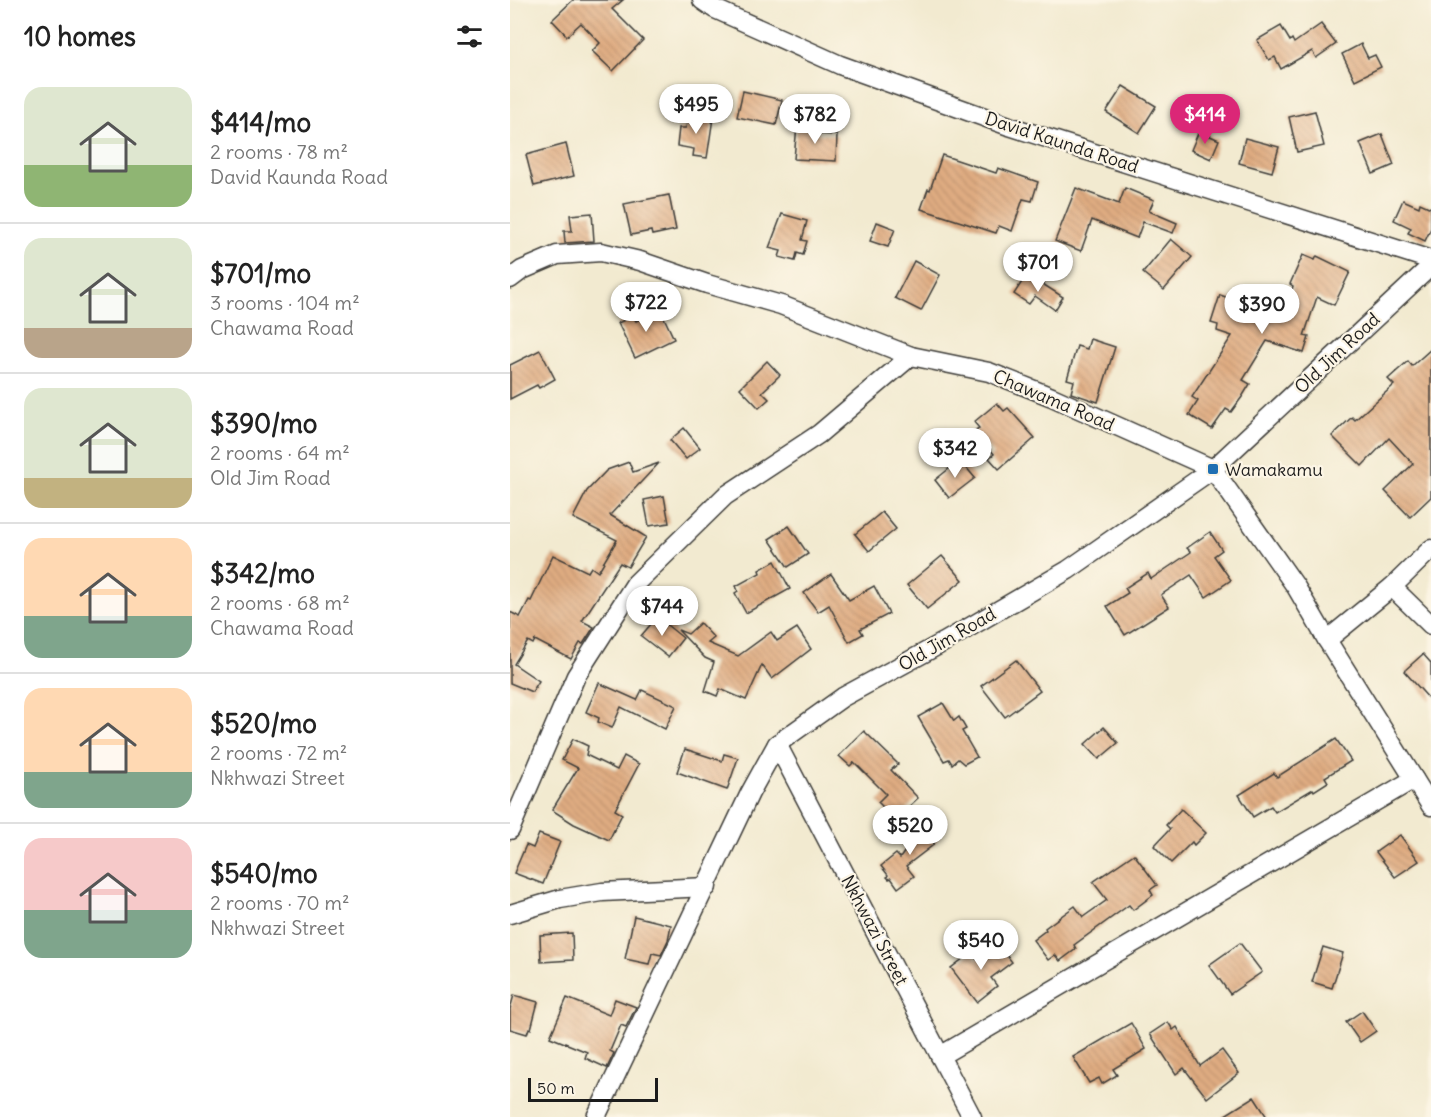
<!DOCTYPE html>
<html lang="en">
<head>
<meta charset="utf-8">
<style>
	:root { --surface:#fff; --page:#f2f2f2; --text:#222; --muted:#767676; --line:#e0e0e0; --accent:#db2777 }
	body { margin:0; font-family:Delius,sans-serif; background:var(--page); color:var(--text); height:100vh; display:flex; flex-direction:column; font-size:22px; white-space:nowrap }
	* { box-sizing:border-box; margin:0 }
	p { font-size:20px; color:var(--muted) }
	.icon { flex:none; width:33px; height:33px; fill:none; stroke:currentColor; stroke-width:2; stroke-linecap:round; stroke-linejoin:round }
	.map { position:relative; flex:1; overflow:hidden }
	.sheet { display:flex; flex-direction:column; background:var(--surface); width:510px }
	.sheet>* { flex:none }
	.scale { position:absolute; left:18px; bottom:15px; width:130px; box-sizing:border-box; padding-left:6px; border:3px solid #1c1c1c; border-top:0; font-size:16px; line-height:21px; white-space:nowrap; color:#1c1c1c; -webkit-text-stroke:4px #fcf5e5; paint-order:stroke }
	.price { position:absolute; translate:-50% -51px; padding:0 14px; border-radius:21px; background:#fff; color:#222; font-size:20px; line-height:39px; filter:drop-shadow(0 2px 3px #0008) }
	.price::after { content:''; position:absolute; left:50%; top:36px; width:18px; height:14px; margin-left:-9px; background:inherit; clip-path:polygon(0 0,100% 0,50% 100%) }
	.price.current { background:var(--accent); color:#fff }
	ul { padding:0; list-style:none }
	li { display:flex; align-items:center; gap:18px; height:150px; padding:0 24px }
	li+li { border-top:2px solid var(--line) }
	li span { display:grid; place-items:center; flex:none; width:168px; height:120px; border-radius:18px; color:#555 }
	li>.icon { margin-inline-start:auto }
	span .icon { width:72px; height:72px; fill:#fffc; stroke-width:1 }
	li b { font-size:26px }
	h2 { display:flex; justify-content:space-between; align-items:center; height:72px; padding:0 24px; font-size:26px }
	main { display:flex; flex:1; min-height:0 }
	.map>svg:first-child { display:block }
</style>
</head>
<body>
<main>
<section class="sheet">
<h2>10 homes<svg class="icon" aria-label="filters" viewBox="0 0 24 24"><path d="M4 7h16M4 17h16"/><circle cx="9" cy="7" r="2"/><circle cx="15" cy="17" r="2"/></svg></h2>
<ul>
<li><span style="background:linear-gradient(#dfe7d0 65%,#8fb573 0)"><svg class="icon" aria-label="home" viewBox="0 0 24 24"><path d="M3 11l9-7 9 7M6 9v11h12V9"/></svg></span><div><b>$414/mo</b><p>2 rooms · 78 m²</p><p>David Kaunda Road</p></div></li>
<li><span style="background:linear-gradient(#dfe7d0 75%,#b9a48a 0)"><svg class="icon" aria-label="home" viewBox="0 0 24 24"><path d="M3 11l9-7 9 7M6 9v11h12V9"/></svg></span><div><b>$701/mo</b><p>3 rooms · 104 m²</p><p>Chawama Road</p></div></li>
<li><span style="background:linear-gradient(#dfe7d0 75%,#c2b280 0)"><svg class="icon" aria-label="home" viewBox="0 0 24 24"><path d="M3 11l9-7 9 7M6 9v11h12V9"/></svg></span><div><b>$390/mo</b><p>2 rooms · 64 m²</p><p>Old Jim Road</p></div></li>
<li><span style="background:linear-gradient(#ffd9b3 65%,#7fa58c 0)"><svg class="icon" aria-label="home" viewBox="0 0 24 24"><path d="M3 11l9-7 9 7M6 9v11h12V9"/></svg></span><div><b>$342/mo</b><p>2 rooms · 68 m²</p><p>Chawama Road</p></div></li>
<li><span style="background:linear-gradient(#ffd9b3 70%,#7fa58c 0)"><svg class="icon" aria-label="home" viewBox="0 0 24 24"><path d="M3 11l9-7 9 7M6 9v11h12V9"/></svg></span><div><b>$520/mo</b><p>2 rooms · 72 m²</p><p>Nkhwazi Street</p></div></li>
<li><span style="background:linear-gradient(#f6c9c9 60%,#7fa58c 0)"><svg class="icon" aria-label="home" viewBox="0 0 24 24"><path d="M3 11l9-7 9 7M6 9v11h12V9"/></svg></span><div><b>$540/mo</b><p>2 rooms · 70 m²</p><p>Nkhwazi Street</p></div></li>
</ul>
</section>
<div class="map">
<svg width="921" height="1117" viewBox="0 0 921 1117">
	<defs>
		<pattern id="building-back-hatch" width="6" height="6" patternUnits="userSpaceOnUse" patternTransform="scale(1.5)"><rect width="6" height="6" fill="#dfac81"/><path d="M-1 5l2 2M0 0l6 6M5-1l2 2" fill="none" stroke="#bf936f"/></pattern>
	</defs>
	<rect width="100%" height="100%" fill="#fcf5e5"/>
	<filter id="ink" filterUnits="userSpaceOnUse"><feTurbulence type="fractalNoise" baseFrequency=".0167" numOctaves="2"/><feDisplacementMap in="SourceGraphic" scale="12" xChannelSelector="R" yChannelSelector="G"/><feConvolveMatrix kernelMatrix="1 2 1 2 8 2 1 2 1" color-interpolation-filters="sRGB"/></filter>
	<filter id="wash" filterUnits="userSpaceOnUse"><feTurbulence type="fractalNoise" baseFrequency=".008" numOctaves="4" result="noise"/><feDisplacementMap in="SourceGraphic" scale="24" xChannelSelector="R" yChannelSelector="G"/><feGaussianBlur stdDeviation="1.35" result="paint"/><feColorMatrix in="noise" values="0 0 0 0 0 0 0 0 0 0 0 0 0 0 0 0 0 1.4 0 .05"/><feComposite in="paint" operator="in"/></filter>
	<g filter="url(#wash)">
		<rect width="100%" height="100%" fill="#f2ead0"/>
		<g id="blocks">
			<g fill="url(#building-back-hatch)">
				<polygon points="63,0 113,0 102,9 133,40 103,71 82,51 90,43 71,23 57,36 42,20"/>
				<polygon points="811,24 826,44 806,58 802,51 771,69 765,57 759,60 747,40 771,26 780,41 782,39 784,43"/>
				<polygon points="851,44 858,58 865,55 871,67 845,80 832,54"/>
				<polygon points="613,86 646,106 629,133 596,112"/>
				<polygon points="233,91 272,100 266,125 227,117"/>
				<polygon points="805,111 814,146 787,152 779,117"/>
				<polygon points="178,115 203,118 197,158 183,156 184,149 167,146 169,128 176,128"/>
				<polygon points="287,125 308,127 308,134 327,135 326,161 284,159"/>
				<polygon points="689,131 709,140 701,159 681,150"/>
				<polygon points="872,134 884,165 863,174 850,143"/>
				<polygon points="735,138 769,147 762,172 729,163"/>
				<polygon points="56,144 64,176 24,186 16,155"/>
				<polygon points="432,155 486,173 488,168 528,182 522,201 513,199 502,231 489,226 486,233 411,209 418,189 420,190"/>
				<polygon points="566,188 609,204 615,188 644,200 639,211 667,223 663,233 633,222 627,238 582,220 571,251 545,241"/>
				<polygon points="159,195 166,230 142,235 141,231 121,235 114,204"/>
				<polygon points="893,200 909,207 910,203 921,208 921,228 915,241 898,233 901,228 884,220"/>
				<polygon points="82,213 84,241 55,243 54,231 62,231 60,215"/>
				<polygon points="272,214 297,221 292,240 297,241 293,255 287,253 285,261 269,257 271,251 259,248"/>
				<polygon points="367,222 385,229 378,247 360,241"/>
				<polygon points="661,239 682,257 654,290 633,273"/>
				<polygon points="793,255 805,260 807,256 840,272 824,305 807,297 794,336 799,337 794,353 757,341 733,380 740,384 732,397 721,412 716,409 702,429 679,415 688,401 682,397 722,336 707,331 708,325 701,323 710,295 773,317 783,286 780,284"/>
				<polygon points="404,261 430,275 411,311 385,298"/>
				<polygon points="517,274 553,297 545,310 525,296 519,304 504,294"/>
				<polygon points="150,309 164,339 125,358 108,323 123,316 126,321"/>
				<polygon points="580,339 605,347 588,402 561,393 564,381 557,379 567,346 577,349"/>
				<polygon points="921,349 921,497 900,517 875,491 903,464 879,438 852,466 822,436 842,417 845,420 884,385 878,379 898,361 902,366"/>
				<polygon points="30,350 45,379 29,388 27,385 0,399 0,365"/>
				<polygon points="257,361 270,375 252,392 259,399 249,408 230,388"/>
				<polygon points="487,403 494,411 498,408 525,438 489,469 479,458 484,454 464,431 469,428 464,422"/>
				<polygon points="174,428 190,448 176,459 160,440"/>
				<polygon points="450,460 465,478 439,498 425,480"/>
				<polygon points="119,462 123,472 149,463 100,515 136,537 118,567 110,563 72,621 84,627 73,644 70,643 61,659 25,640 23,644 18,641 4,664 29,681 22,692 0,683 0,612 10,617 19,600 21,601 43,555 78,572 81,567 88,572 107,540 63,518 77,491 97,470"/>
				<polygon points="154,496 159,523 139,526 134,500"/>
				<polygon points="372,512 386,529 359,551 345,534"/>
				<polygon points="279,526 298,554 278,567 259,539"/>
				<polygon points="700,532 712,550 704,556 721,580 696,597 681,575 651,595 659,607 615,635 597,606 618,593 615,588 638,573 641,579 681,552 677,548"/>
				<polygon points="432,556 453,580 417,609 397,585"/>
				<polygon points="265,561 280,589 236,613 225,593 228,591 226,586 250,573 249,570"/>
				<polygon points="321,574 339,600 364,586 379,614 350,629 353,634 339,642 319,605 308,612 294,593"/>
				<polygon points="147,617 173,638 158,657 131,636"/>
				<polygon points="190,623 204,638 198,643 228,656 261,632 267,641 287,628 301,649 262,679 252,665 236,700 210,689 207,696 195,691 204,662 195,658 168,630 178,634"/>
				<polygon points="913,654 921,663 921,701 894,671"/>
				<polygon points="506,660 530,691 495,717 471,686"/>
				<polygon points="89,683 127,700 132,690 166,706 155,729 111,707 102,728 88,722 89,718 76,712"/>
				<polygon points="433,703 444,721 449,717 456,729 452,731 467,757 454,764 448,759 442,764 439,759 434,761 408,717"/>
				<polygon points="594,727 608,743 589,759 575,744"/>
				<polygon points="354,731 388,764 381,770 408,798 388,817 383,817 368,802 376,794 344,762 340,766 329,756"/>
				<polygon points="63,739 78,746 76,755 107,770 114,756 129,764 105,810 112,814 99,840 64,824 42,810 68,768 52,760"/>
				<polygon points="826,739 841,761 815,777 818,782 804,791 803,789 765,812 761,806 743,817 729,795 764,773 767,777"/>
				<polygon points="175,749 212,761 214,754 228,758 217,790 167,772"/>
				<polygon points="671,809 696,833 684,845 682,842 661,863 644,846 660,829 656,825"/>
				<polygon points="414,824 430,835 422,846 396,866 404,876 388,888 381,878 379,879 377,877 378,875 371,866 386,854 390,858 400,844 405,840 404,838"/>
				<polygon points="29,834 50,842 33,884 4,873 16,845 23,848"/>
				<polygon points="890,835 909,861 885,877 866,852"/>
				<polygon points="624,854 647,885 640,890 643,895 623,910 619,905 564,945 566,949 550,961 545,955 538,960 523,940 536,930 535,928 565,906 573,917 597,900 583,882"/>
				<polygon points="124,916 161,925 158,940 151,955 142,953 139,964 115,959"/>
				<polygon points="62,933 63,960 31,962 30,935"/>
				<polygon points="487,943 502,962 481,978 487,986 467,1002 441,968 462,952 467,959"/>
				<polygon points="730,943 752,972 720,994 699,965"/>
				<polygon points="813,947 833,953 822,988 802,982"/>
				<polygon points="4,995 28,1002 21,1029 19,1028 17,1034 0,1029 0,1009"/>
				<polygon points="57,998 99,1015 105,999 126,1007 116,1027 111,1025 100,1051 104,1053 97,1068 75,1058 77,1052 40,1037"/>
				<polygon points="852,1011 866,1031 850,1042 836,1022"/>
				<polygon points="658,1022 663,1030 667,1027 690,1066 712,1050 729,1073 697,1098 674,1068 666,1074 640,1034"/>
				<polygon points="621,1023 636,1049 603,1069 607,1075 592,1084 589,1078 579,1083 563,1057"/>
				<polygon points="744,1097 757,1117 712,1117"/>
			</g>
		</g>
	</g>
	<g filter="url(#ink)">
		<use href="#blocks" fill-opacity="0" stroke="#3c3b37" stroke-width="1.5"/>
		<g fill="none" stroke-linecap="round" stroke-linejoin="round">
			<g stroke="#3c3b37" stroke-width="21">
				<g id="minor">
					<polyline points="192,0 205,9 330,65 499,126 921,260"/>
					<polyline points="0,279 12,270 47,255 91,252 130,261 197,284 271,305 401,356 479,372 542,397 703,469 786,587 817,640 921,806"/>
					<polyline points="882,587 921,625"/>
					<polyline points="817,640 882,587 921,549"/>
					<polyline points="267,744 462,1117"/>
					<polyline points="0,830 66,676 125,584 215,496 309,434 401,356"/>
					<polyline points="0,914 50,899 92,892 197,887"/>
					<polyline points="430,1056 904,779"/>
					<polyline points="86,1117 240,793 267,744 333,697 434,642 558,570 703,469 921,266"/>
				</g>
			</g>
			<use href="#minor" stroke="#fff" stroke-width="18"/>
		</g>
	</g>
	<rect fill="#1f6fb2" stroke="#fcf5e5" stroke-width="2" x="697" y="463" width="12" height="12" rx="3"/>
	<g text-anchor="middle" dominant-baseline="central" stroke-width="4.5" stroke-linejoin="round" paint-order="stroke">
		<g font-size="18" fill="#1c1c1c" stroke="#fcf5e5">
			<text transform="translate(552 142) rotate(18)">David Kaunda Road</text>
			<text transform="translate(827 353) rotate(-43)">Old Jim Road</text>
			<text transform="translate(544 400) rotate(23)">Chawama Road</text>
			<text transform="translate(437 639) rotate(-30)">Old Jim Road</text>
			<text transform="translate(365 930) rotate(62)">Nkhwazi Street</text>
		</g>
		<g font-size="18" fill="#1c1c1c" stroke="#fcf5e5" text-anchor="start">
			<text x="715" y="469">Wamakamu</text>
		</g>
	</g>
</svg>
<div class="scale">50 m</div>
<b class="price" style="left:186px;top:135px">$495</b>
<b class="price" style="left:305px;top:145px">$782</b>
<b class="price current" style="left:695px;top:145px">$414</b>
<b class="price" style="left:528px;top:293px">$701</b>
<b class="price" style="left:136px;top:333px">$722</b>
<b class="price" style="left:752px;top:335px">$390</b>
<b class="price" style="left:445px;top:479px">$342</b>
<b class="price" style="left:152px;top:637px">$744</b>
<b class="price" style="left:400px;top:856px">$520</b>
<b class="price" style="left:471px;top:971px">$540</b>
</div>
</main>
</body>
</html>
